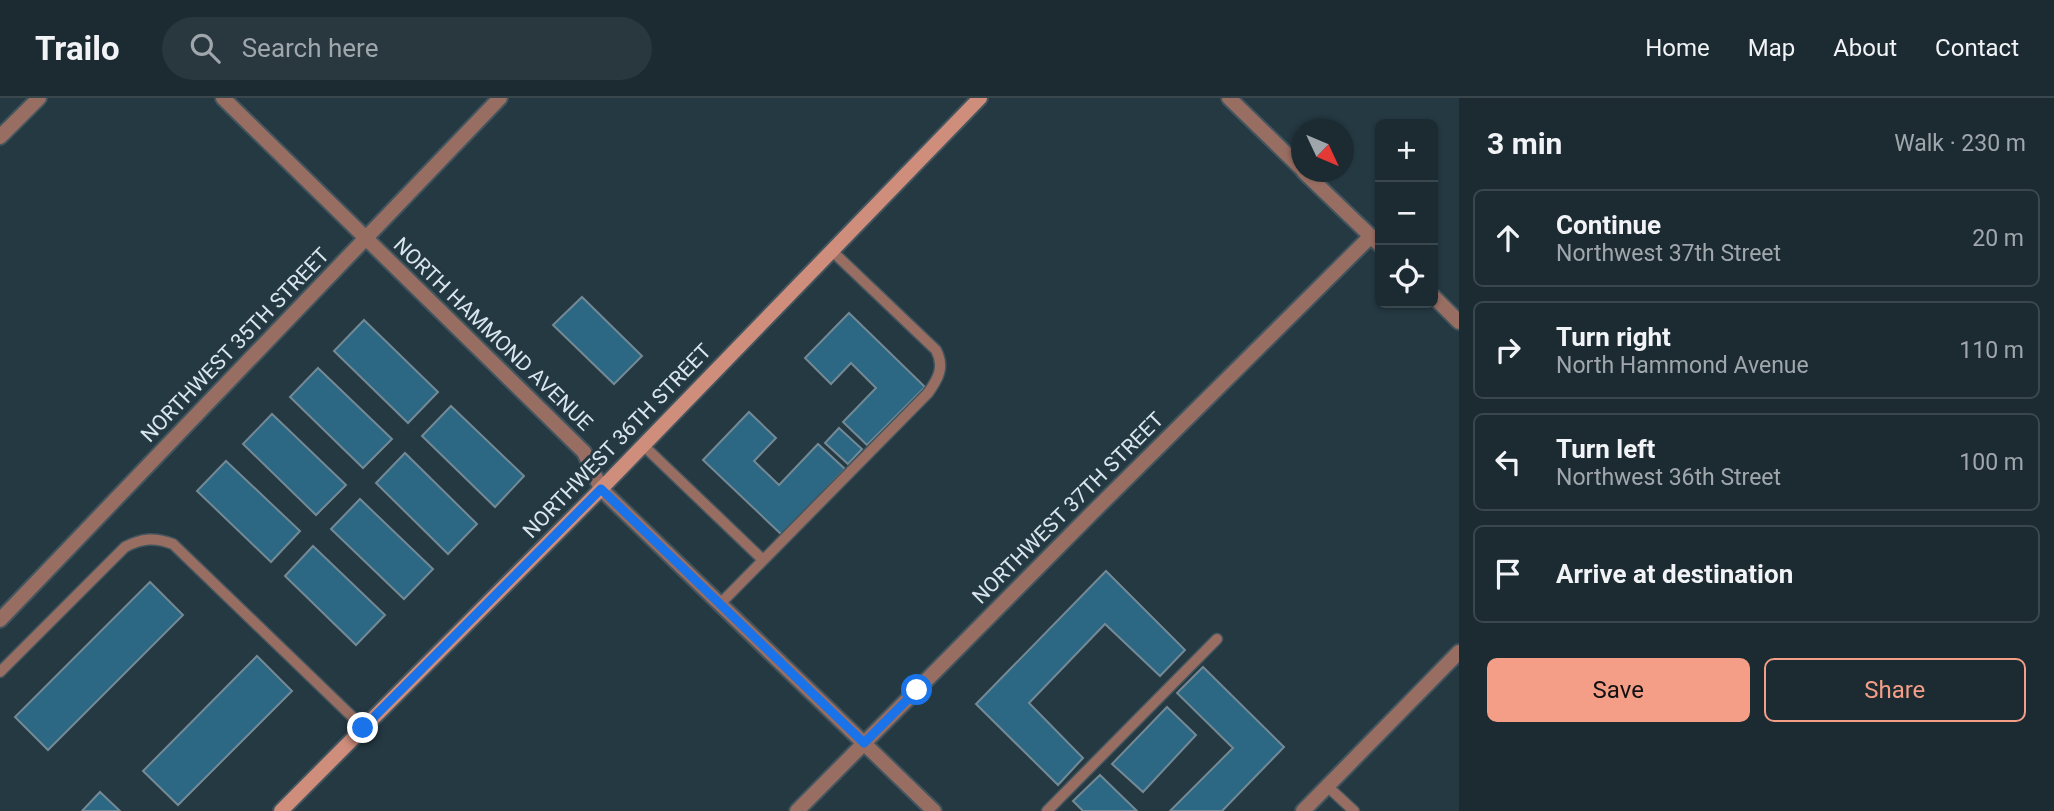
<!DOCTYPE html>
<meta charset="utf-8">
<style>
body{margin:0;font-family:Roboto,sans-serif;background:#29373e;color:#f1f3f6}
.controls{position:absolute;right:21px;top:21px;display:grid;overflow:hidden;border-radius:10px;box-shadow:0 2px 5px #0004}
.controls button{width:63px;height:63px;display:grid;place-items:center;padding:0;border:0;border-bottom:2px solid #3a474d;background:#1c2b32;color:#f1f3f6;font:35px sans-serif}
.compass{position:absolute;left:1291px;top:21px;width:63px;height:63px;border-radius:50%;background:#1c2b32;box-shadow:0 2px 5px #0004;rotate:134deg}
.stop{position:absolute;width:21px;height:21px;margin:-16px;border:5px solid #1a73e8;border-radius:50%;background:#fff}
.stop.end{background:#1a73e8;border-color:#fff;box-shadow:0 2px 7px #0008}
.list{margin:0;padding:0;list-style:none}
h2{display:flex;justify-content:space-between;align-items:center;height:91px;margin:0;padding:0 28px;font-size:30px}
h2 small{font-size:23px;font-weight:400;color:#a0a7ac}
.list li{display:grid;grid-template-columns:46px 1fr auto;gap:21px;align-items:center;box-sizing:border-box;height:98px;margin:0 14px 14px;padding:0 14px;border:2px solid #3a474d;border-radius:10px}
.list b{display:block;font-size:26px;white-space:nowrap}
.list p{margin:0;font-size:23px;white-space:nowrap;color:#a0a7ac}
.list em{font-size:23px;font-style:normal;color:#a0a7ac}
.actions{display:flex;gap:14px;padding:21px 28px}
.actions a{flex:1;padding:16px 0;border:2px solid #f49e87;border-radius:10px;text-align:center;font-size:24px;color:#f49e87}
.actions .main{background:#f49e87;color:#111}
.icon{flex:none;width:38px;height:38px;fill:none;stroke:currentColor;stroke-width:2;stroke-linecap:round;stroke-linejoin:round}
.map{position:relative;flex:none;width:1459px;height:713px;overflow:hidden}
header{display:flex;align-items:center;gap:42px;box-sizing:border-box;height:98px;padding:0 35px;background:#1c2b32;border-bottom:2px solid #3a474d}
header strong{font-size:33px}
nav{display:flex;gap:38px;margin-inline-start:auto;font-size:24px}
.search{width:490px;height:63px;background:#29373e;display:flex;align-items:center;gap:18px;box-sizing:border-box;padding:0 24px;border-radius:38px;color:#a0a7ac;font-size:26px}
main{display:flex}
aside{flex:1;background:#1c2b32}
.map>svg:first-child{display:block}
.building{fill:#2c6783;stroke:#738a96;stroke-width:2}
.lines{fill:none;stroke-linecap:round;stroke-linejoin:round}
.lane-casing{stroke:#42555e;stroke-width:13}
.street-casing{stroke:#42555e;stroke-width:18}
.secondary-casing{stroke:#42555e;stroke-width:18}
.lane{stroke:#986e63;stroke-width:10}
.street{stroke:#986e63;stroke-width:14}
.secondary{stroke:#cf8d7b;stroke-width:14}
.route{stroke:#1a73e8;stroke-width:9}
.labels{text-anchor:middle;stroke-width:6;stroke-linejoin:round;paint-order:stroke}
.street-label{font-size:21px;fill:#dae6ed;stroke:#253943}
</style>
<header>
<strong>Trailo</strong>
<div class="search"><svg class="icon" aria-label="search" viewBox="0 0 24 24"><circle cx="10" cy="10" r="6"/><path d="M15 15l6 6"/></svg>Search here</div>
<nav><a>Home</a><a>Map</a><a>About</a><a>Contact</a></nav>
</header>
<main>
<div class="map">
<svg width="1459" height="713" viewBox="0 0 1459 713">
<rect width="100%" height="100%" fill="#253943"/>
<path class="building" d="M582,199l60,59 -28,28 -61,-59z
M849,215l76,74 -58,58 -24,-23 33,-34 -25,-25 -20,21 -26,-26z
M364,222l74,72 -30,31 -74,-72z
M318,270l74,71 -29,29 -73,-71z
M451,308l73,70 -29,31 -73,-71z
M749,314l27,26 -22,23 25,24 39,-41 27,25 -63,66 -79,-75z
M272,316l74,71 -30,30 -73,-71z
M839,330l23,21 -14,15 -23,-21z
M405,355l72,71 -29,30 -72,-71z
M226,363l74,70 -29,31 -74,-71z
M360,401l73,70 -29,30 -73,-70z
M313,448l72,69 -29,30 -71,-69z
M1106,473l79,79 -25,26 -55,-52 -76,79 54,55 -25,27 -82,-81z
M150,484l33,33 -135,135 -33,-33z
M257,558l35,35 -114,114 -35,-34z
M1203,569l81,80 -62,64h-52l63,-63 -56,-55z
M1167,609l29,28 -53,57 -31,-28z
M1100,677l37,36h-54l-10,-10z
M100,694l20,19h-38z"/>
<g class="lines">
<defs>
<path id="lane" d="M644,348l119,114
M720,506l208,-211c10,-14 17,-26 8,-43l-104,-99
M0,574l125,-125c17,-9 30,-10 48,-3l191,184
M1327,688l27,25
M1047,713l170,-172"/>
<path id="street" d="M223,0l361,354 17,37 333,322
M1229,0l73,71
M0,39l39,-39
M1304,74l76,73
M1433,198l26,26
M0,522l500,-522
M797,713l294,-297 280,-278
M1303,713l156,-159"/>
<path id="secondary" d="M281,713l320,-322 379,-391"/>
</defs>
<use href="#lane" class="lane-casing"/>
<use href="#street" class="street-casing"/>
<use href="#secondary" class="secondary-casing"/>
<use href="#lane" class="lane"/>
<use href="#street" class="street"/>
<use href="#secondary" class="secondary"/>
</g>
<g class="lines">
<path class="route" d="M363,630l238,-239 263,254 53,-53"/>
</g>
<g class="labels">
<g class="street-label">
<text transform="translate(493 236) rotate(44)" y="7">NORTH HAMMOND AVENUE</text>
<text transform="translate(235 247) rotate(-46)" y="7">NORTHWEST 35TH STREET</text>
<text transform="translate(617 343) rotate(-46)" y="7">NORTHWEST 36TH STREET</text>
<text transform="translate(1068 410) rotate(-45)" y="7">NORTHWEST 37TH STREET</text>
</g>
</g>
</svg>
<div class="controls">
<button>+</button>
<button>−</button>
<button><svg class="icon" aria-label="locate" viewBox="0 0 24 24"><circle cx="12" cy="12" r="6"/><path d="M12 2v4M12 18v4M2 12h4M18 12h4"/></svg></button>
</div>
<svg class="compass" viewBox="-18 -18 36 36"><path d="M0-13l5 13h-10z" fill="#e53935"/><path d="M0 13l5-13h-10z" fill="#a0a7ac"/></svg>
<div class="stop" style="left:917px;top:592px"></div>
<div class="stop end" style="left:363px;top:630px"></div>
</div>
<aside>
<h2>3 min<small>Walk · 230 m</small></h2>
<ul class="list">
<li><svg class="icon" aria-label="ahead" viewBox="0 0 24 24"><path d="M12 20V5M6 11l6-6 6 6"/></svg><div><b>Continue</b><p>Northwest 37th Street</p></div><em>20 m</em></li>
<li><svg class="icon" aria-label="right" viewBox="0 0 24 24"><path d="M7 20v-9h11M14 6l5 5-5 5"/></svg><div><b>Turn right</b><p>North Hammond Avenue</p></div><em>110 m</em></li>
<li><svg class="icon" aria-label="left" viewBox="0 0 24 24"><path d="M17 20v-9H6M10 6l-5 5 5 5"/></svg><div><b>Turn left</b><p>Northwest 36th Street</p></div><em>100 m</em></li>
<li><svg class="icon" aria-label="arrive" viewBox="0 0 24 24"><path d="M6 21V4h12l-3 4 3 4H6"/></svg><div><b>Arrive at destination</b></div></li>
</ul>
<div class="actions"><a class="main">Save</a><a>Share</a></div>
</aside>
</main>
